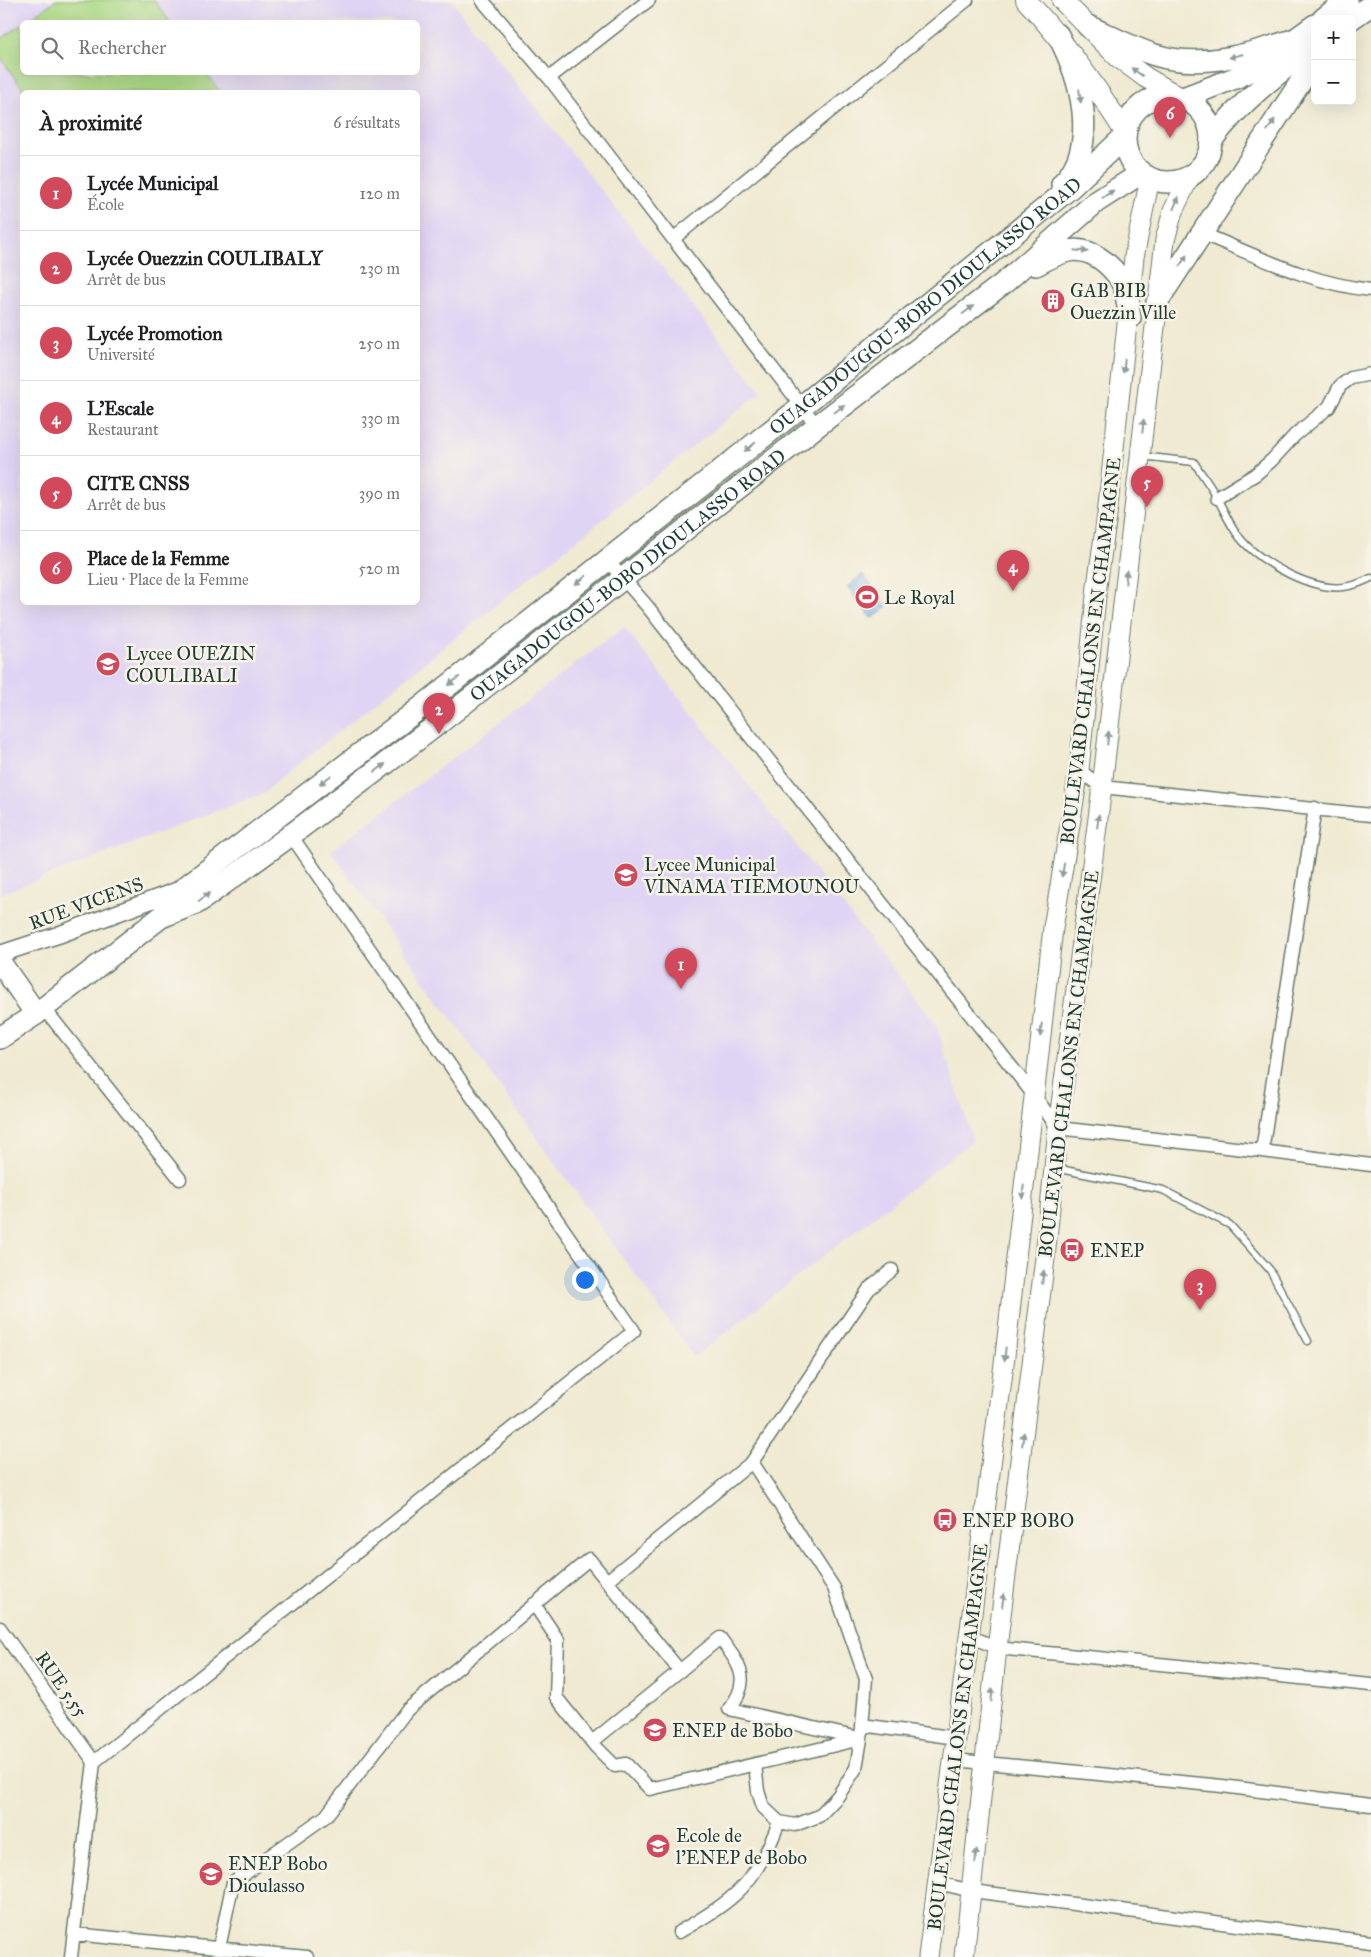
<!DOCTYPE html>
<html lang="fr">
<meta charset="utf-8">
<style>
body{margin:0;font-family:"IM FELL Great Primer",serif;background:#f6f6f6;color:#202124}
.controls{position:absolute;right:15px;top:15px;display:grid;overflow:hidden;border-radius:8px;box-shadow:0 5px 20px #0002}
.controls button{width:45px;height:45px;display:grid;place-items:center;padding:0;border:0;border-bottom:1px solid #e0e0e0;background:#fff;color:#202124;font:25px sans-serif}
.you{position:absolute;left:584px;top:1279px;width:18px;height:18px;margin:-12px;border:4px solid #fff;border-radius:50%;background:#1a73e8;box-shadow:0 0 0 8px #1a73e833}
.badge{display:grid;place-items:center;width:32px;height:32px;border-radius:50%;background:#d1495b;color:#fff;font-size:16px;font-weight:700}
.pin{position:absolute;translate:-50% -41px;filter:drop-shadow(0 1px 2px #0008)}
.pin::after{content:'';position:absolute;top:26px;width:18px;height:15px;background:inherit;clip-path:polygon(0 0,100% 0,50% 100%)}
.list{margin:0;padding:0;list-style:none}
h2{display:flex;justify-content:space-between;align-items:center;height:65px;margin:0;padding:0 20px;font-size:21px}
h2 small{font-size:16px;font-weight:400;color:#757577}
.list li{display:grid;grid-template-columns:32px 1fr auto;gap:15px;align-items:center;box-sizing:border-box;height:75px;padding:0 20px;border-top:1px solid #e0e0e0}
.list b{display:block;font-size:19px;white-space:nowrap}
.list p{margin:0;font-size:16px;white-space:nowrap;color:#757577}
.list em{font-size:16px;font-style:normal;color:#757577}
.icon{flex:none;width:28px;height:28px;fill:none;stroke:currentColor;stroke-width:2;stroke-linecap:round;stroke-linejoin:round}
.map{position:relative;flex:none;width:1371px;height:1957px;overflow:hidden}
.search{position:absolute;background:#fff;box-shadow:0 5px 20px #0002;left:20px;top:20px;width:400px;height:55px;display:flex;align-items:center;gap:12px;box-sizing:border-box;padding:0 18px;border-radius:8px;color:#757577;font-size:19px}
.panel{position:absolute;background:#fff;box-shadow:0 5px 20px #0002;left:20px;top:90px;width:400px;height:515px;border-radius:8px}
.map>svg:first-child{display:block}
.built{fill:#e0d4f4;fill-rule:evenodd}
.green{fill:#acd986;stroke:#668b5d}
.water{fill:#79abe5;stroke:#4c748c}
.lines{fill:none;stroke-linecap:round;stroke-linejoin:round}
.service-casing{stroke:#687a6b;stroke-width:9}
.minor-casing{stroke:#687a6b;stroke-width:15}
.tertiary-casing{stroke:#687a6b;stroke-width:19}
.secondary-casing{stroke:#687a6b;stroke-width:21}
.primary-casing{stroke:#687a6b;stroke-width:22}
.trunk-casing{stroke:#687a6b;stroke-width:24}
.service{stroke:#fff;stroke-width:6}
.minor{stroke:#fff;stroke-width:12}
.tertiary{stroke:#fff;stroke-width:16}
.secondary{stroke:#fff;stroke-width:19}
.primary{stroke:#fff;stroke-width:20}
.trunk{stroke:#fff;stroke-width:21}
.oneway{fill:#8f9e9a}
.labels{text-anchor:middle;stroke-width:5;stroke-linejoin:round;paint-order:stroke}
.poi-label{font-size:19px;fill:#1f3d34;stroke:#f7f3e8;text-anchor:start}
.street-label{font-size:19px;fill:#1f3d34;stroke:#f7f3e8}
</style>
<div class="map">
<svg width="1371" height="1957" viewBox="0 0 1371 1957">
<rect width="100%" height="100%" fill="#f7f3e8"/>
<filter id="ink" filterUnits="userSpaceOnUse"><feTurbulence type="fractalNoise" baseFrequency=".02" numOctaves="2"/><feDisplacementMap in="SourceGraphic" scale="10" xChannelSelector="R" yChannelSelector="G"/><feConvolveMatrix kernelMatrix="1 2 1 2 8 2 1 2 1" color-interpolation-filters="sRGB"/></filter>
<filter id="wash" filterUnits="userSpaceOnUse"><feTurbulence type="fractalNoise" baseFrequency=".0096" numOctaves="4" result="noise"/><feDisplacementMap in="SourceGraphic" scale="20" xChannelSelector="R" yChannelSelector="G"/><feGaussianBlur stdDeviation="1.12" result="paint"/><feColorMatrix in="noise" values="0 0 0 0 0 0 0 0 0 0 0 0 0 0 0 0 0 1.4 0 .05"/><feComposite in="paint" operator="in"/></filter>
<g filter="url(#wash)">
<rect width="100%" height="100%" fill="#f0ead2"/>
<path class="built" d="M0,0h451l310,392 -491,395 -3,5 -267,102zM22,22h396v50h-396zM22,92h396v510h-396z
M624,627l311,395 38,118 -279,217 -363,-506z"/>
<path class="green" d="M56,0h98l16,22h-145z
M22,24v48l184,1 14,19h-195l-25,-35v-17z"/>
<path class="water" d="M863,574l24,33 -15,12 -25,-32z"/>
</g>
<g filter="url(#ink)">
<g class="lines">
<defs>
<path id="service" d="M1141,456l53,6c6,10 13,19 19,29 10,16 15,32 27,47 20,25 76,56 109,48 8,-1 15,-5 22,-8
M1055,1168l108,22 67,35 40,45 38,71"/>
<path id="minor" d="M482,0l67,78 268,348
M549,78l100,-78
M1201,233c56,23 110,51 170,57
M673,239l294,-239
M1217,498l39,-24 16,-14 23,-25 34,-28 11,-21 11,-8 20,-4
M607,560l40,46 386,488 25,34 204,23 109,14
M1079,770l23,17 269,28
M44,1008l136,171
M1262,1151l53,-343
M752,1462l82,126 32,91 -5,60 -5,29 -18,28 -19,20 -24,9 -16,-3 -16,-15 -5,-16 -3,-27
M607,1581l145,-119 117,-173 23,-19
M534,1604l24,36 -2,57 40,50 19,19 11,-2 24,25 211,-50
M0,1628l94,134
M970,1636l27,12 374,37
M862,1725l95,13
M592,1742l128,-104c19,26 33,42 9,71l130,29
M955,1760l267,26 149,19
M938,1883l34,8 399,51
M679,1932c56,-32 77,-48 100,-110
M74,1934l233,23
M219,1948l14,-66 93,-66 81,-106 182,-151 91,112
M71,1957l23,-195 540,-431 -346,-500"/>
<path id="tertiary" d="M0,954l58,-19 126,-47"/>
<path id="secondary" d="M928,1957l77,-601 48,-428 26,-158 18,-184 10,-71 27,-258 16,-79
M964,1957l33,-309 48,-390 13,-130 44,-341 63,-547 8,-29 17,-35"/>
<path id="primary" d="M1026,0c38,41 69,85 99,132
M1062,0l56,57 27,20 34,20"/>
<g id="trunk">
<path d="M1323,19l24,-19"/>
<path d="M1351,19l20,-14"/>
<path d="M1088,26c22,10 44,22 67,29 48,15 99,-2 144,-17"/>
<path d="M1058,35c22,42 43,110 4,149"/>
<circle cx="1168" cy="139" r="43"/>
<path d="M1183,98l52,-20 22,-11 58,-42"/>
<path d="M1211,141c29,-39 65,-67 104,-95"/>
<path d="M1036,265c26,-14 44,-24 70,-2 8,7 14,14 18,24 3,9 4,21 6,31"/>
<path d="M1157,302l158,-242"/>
<path id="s1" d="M161,917l36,-14 94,-68 143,-108 383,-301 188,-144 91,-80 44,-28"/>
<path d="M0,962l36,52"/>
<path id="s2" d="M0,1038l36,-24 125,-97 23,-29 231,-176 386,-305 269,-219 54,-51"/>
</g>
</defs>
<use href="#service" class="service-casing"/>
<use href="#minor" class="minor-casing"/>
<use href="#tertiary" class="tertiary-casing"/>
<use href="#secondary" class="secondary-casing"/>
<use href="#primary" class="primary-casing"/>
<use href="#trunk" class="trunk-casing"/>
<use href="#service" class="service"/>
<use href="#minor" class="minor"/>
<use href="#tertiary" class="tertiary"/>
<use href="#secondary" class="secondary"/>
<use href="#primary" class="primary"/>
<use href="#trunk" class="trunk"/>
</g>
<defs><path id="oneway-solid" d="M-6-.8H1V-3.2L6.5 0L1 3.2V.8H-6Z" transform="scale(1.25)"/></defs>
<g class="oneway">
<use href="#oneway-solid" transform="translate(1236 56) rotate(165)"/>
<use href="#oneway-solid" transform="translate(1137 72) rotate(-144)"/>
<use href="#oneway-solid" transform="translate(1080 96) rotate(83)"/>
<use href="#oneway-solid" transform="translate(1271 125) rotate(-57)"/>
<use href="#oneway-solid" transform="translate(1108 194) rotate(-34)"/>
<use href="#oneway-solid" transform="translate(1176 203) rotate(-67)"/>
<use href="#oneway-solid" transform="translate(1081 251) rotate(6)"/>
<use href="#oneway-solid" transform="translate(1183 261) rotate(-57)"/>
<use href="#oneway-solid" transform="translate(968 310) rotate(-37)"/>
<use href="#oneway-solid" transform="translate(1124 366) rotate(96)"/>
<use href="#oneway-solid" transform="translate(839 409) rotate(-37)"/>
<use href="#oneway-solid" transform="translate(1143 426) rotate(-84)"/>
<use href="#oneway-solid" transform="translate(750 447) rotate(142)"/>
<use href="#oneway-solid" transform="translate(1126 577) rotate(-84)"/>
<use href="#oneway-solid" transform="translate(581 580) rotate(142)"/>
<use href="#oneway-solid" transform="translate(454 681) rotate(142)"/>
<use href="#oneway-solid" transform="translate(1108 738) rotate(-84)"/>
<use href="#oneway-solid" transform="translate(380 768) rotate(-37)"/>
<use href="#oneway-solid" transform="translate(325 780) rotate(143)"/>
<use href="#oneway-solid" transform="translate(1098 821) rotate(-83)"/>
<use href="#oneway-solid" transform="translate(1063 870) rotate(100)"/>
<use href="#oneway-solid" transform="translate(204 897) rotate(-37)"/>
<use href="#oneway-solid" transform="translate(1041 1030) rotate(97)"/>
<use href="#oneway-solid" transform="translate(1023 1192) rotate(96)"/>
<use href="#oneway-solid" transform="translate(1043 1277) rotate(-83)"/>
<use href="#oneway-solid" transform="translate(1005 1354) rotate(96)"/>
<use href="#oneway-solid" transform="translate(1023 1439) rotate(-83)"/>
<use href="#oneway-solid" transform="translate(1003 1600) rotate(-83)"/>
<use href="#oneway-solid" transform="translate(992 1695) rotate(-84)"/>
<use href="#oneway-solid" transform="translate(976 1856) rotate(-84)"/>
</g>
</g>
<defs>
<symbol id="building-disc" viewBox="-11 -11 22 22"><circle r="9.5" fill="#d1495b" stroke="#f7f3e8"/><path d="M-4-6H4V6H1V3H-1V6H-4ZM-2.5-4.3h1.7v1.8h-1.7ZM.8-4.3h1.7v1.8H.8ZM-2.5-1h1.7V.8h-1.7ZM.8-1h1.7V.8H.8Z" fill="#fff"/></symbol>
<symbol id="stadium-disc" viewBox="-11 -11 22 22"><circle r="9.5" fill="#d1495b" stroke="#f7f3e8"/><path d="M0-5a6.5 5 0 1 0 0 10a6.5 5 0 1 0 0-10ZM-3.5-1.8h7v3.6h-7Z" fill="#fff"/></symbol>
<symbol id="school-disc" viewBox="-11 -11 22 22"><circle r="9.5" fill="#d1495b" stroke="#f7f3e8"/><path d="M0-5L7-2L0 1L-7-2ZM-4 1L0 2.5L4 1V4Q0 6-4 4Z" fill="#fff"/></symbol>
<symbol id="bus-disc" viewBox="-11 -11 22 22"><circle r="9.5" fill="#d1495b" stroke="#f7f3e8"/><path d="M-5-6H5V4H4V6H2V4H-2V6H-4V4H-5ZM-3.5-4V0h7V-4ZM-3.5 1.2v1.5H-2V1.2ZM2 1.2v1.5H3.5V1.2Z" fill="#fff"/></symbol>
<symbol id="university-disc" viewBox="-11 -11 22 22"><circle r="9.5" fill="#d1495b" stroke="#f7f3e8"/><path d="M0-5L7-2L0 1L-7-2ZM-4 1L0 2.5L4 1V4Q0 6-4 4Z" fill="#fff"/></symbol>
</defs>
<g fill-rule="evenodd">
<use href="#building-disc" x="1039" y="287" width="28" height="28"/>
<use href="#stadium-disc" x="853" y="583" width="28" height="28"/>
<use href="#school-disc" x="94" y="650" width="28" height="28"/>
<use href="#school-disc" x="612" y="861" width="28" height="28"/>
<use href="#bus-disc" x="1058" y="1236" width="28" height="28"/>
<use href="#bus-disc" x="931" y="1506" width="28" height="28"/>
<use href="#university-disc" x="641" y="1716" width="28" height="28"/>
<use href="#school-disc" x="644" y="1832" width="28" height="28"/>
<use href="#school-disc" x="197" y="1860" width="28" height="28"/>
</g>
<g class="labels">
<g class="poi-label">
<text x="1070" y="297">GAB BIB<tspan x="1070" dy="22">Ouezzin Ville</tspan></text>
<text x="884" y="604">Le Royal</text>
<text x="126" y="660">Lycee OUEZIN<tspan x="126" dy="22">COULIBALI</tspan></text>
<text x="644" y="871">Lycee Municipal<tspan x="644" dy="22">VINAMA TIEMOUNOU</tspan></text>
<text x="1090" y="1257">ENEP</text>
<text x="962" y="1527">ENEP BOBO</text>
<text x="672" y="1737">ENEP de Bobo</text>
<text x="676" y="1842">Ecole de<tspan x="676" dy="22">l'ENEP de Bobo</tspan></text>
<text x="228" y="1870">ENEP Bobo<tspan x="228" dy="22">Dioulasso</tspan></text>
</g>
<g class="street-label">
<text dy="7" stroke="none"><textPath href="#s2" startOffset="1181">OUAGADOUGOU-BOBO DIOULASSO ROAD</textPath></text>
<text dy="7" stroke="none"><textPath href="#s1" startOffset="580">OUAGADOUGOU-BOBO DIOULASSO ROAD</textPath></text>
<text transform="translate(1090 651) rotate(-83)" y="7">BOULEVARD CHALONS EN CHAMPAGNE</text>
<text transform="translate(86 903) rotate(-20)" y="7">RUE VICENS</text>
<text transform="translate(1068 1064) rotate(-83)" y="7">BOULEVARD CHALONS EN CHAMPAGNE</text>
<text transform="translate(62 1684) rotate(55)" y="7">RUE 5.55</text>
<text transform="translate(957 1737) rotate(-83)" y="7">BOULEVARD CHALONS EN CHAMPAGNE</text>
</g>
</g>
</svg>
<div class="controls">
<button>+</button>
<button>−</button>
</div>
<div class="you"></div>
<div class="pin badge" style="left:681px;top:989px">1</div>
<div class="pin badge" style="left:439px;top:734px">2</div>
<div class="pin badge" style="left:1200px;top:1310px">3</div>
<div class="pin badge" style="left:1013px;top:591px">4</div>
<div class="pin badge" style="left:1147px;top:507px">5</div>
<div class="pin badge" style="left:1170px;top:138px">6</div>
<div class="search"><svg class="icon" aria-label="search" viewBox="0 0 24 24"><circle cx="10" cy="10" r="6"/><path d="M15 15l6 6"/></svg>Rechercher</div>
<section class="panel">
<h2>À proximité<small>6 résultats</small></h2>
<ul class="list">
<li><span class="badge">1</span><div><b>Lycée Municipal</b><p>École</p></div><em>120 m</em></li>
<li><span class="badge">2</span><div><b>Lycée Ouezzin COULIBALY</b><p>Arrêt de bus</p></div><em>230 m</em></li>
<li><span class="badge">3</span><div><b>Lycée Promotion</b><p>Université</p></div><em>250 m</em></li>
<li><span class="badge">4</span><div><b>L'Escale</b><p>Restaurant</p></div><em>330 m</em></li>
<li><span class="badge">5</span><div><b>CITE CNSS</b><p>Arrêt de bus</p></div><em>390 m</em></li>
<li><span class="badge">6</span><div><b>Place de la Femme</b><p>Lieu · Place de la Femme</p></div><em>520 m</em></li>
</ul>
</section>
</div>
